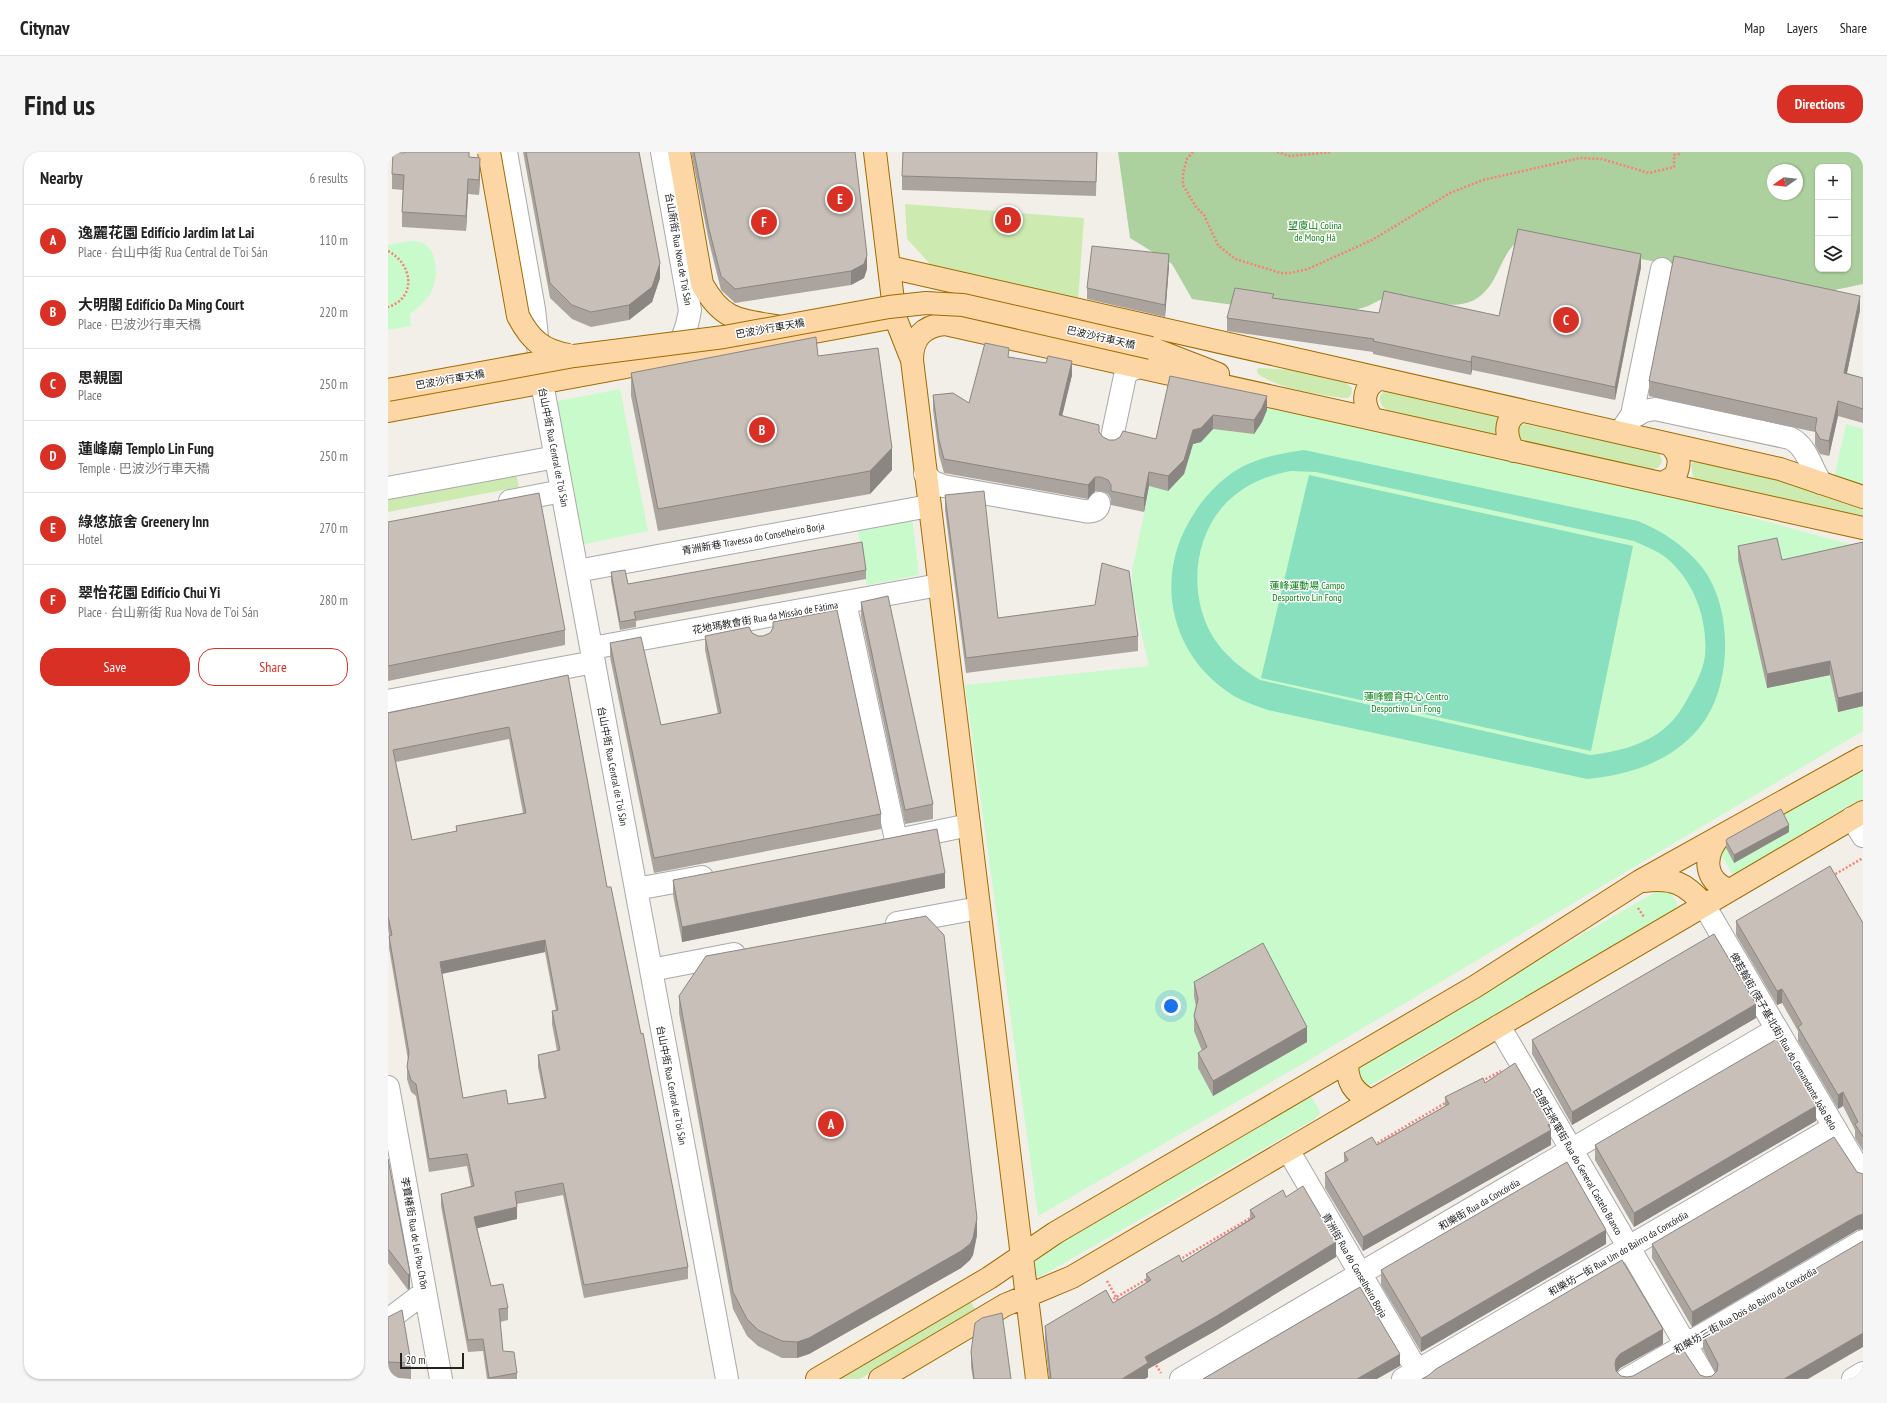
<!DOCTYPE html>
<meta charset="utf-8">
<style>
body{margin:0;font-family:"PT Sans Narrow","Noto Sans SC",sans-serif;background:#f6f6f6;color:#222}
.controls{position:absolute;right:12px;top:12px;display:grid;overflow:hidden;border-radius:8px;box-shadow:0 1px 3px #0004}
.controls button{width:36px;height:36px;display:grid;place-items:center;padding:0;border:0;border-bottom:1px solid #e0e0e0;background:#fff;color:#222;font:20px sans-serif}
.compass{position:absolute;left:1379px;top:12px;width:36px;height:36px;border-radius:50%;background:#fff;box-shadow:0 1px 3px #0004;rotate:256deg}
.scale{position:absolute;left:12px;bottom:10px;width:64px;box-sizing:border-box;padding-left:4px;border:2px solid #222;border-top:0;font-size:11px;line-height:14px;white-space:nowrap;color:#222;-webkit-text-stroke:3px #fff;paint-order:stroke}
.you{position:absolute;left:783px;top:854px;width:14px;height:14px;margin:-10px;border:3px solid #fff;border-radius:50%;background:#1a73e8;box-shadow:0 0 0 6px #1a73e833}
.badge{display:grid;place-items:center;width:26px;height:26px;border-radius:50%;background:#d93025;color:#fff;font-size:13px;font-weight:700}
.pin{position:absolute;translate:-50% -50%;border:2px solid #fff;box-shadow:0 1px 4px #0006}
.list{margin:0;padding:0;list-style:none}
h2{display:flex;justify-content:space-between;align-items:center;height:52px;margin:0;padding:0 16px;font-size:17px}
h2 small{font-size:13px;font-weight:400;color:#767676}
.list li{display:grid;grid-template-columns:26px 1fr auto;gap:12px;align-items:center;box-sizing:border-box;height:72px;padding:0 16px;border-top:1px solid #e0e0e0}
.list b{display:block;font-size:15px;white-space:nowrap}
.list p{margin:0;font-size:13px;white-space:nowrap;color:#767676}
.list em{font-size:13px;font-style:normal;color:#767676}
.actions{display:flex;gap:8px;padding:12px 16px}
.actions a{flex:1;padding:9px 0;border:1px solid #d93025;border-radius:16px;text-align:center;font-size:14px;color:#d93025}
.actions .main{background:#d93025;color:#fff}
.icon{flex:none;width:22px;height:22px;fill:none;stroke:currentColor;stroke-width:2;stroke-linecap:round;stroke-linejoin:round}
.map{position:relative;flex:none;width:1475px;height:1227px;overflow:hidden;border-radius:16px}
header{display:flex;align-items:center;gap:24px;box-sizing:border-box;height:56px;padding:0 20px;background:#fff;border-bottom:1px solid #e0e0e0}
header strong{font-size:19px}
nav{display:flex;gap:22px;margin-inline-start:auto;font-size:14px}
.intro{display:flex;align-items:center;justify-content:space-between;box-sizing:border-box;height:96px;padding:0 24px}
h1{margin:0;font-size:28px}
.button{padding:10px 18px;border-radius:16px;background:#d93025;color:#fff;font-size:14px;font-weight:700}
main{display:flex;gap:24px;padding:0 24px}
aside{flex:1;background:#fff;border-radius:16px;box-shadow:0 1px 3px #0004}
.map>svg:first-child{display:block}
.grass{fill:#cdebb0}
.forest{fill:#add19e;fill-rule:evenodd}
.park{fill:#c8facc}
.pitch{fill:#88e0be;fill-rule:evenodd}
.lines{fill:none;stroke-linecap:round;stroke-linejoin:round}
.minor-casing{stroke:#a9a9a9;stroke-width:24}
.major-casing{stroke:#a06b00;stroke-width:24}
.path{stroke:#fa8072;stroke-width:2.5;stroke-dasharray:2 2;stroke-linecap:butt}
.minor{stroke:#fff;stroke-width:22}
.major{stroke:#fcd6a4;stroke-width:22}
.major-bridge-casing{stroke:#a06b00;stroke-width:24;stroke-linecap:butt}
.major-bridge{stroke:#fcd6a4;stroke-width:22}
.wall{fill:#aba49e;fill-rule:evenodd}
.shaded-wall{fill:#8b8681}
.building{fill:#c7bfb8;stroke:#8b8681;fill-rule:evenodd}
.labels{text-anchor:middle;stroke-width:3;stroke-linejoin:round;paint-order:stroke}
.park-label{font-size:10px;fill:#0c8416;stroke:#fff}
.street-label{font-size:10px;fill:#222;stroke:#fff}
</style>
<header>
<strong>Citynav</strong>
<nav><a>Map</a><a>Layers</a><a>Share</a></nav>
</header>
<div class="intro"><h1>Find us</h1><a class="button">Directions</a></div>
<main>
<aside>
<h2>Nearby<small>6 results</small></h2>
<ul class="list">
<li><span class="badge">A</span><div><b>逸麗花園 Edifício Jardim Iat Lai</b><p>Place · 台山中街 Rua Central de T'oi Sán</p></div><em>110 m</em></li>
<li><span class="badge">B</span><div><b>大明閣 Edifício Da Ming Court</b><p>Place · 巴波沙行車天橋</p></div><em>220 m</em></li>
<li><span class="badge">C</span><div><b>思親園</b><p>Place</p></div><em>250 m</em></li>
<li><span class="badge">D</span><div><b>蓮峰廟 Templo Lin Fung</b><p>Temple · 巴波沙行車天橋</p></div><em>250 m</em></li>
<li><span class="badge">E</span><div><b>綠悠旅舍 Greenery Inn</b><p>Hotel</p></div><em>270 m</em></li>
<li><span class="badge">F</span><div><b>翠怡花園 Edifício Chui Yi</b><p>Place · 台山新街 Rua Nova de T'oi Sán</p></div><em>280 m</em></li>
</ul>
<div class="actions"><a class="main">Save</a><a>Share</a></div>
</aside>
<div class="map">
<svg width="1475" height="1227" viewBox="0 0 1475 1227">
<rect width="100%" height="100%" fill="#f2efe9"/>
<path class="grass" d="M517,52l179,14 -6,84 -147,-37 -24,-26z
M871,216l35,2 52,13 6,5 -1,7 -3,3h-6c-28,-5 -60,-8 -84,-24l-1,-4z
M997,238l111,25 3,4v13l-6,2 -103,-22c-7,-4 -11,-8 -10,-16z
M1137,272l131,28 4,2 2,8 -4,6 -6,1 -125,-25 -6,-4 -3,-10 3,-4z
M1309,308l70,14 96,30v19l-166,-44 -4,-2 -2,-13z
M128,322l3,13 -131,25v-14z
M582,1148l6,11 -116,68h-26z"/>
<path class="forest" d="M730,0h745v132l-42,9 -297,-56c-26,13 -23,51 -52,64 -24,11 -51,-6 -77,-5 -13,0 -24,11 -37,13 -56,7 -111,-2 -166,-10l-20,-35 -42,-26zM1430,15h30v102h-30zM1385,18h24v24h-24z"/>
<path class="park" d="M23,89c5,0 11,1 15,4 13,10 12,37 4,49 -5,8 -13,14 -20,20l1,12 -23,4v-85z
M784,230l495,112 196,54v183l-559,332 -266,153 -73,-531 184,-19 -17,-73v-23z
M232,237l28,142 -73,15 -27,-143z
M1458,272l17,5v55l-29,-6z
M524,365l7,58 -52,10 -10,-59z
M1475,613v39l-128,75 -17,-30z
M1274,736l8,3 7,12v9l-312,176 -11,-21z
M921,941l10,16 1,4 -5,6 -274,157 -7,2 -8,-15z"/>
<path class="pitch" d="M916,298l334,71c24,10 46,24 63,45 33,40 32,122 -2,162 -28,34 -70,47 -112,51l-319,-69c-12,-4 -23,-8 -34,-14 -65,-40 -82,-121 -39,-184 12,-19 32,-39 53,-48 17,-8 37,-11 56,-14zM903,319l25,1 318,69c13,6 27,11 37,21 25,24 37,60 34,94 -2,14 -9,28 -16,40 -6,11 -13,23 -23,31 -20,18 -50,25 -76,28l-330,-75c-18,-11 -36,-25 -47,-43 -27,-45 -19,-110 22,-142 17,-14 36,-20 56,-24z
M921,323l324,71 -42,205 -330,-73z"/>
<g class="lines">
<defs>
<path id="minor" d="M118,0l28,157 8,74 185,996
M274,0l28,158c-3,18 -7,32 -21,44
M1242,267l14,-8 11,-2 135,29c17,8 21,30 31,45
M1237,273l7,-10 30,-146
M723,290l14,-66 5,-6 9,-3
M537,322l8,8 10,4 141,25c7,1 14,1 15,-8
M0,336l168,-31
M122,349l52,-10
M189,419l352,-65
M457,450l51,238
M204,496l347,-63
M0,549l206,-39
M1464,666l11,18
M519,686l62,-13
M248,737l66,-12
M1316,753l159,271
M509,771l82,-15
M263,818l83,-16
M1111,874l207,353
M0,935l53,292
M900,998l134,229
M0,1168l37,-28
M793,1227l596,-350
M1015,1227l431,-252
M1239,1227l236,-138
M1465,1227l10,-6"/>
<path id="major" d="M291,0l23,132c20,36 36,36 74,42
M487,0l20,165 17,43
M501,115l891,202 83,28
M763,196l67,26
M0,259l507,-94
M984,266c-10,-14 -10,-31 7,-39
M1126,299c-9,-14 -11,-33 7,-40
M1275,331l12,-7c6,-13 5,-23 -6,-32
M1331,685c-16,19 -15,44 10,53
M1255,729c29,-4 43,2 61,24
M959,910c0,20 6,30 24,39
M429,1227l172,-101 66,-45 421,-247 164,-105 223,-124
M492,1227l125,-74 67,-28 791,-465
M649,1227l-125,-1019c0,-22 11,-34 33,-36l918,204"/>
</defs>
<use href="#minor" class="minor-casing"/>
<use href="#major" class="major-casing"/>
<path class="path" d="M805,0l-6,7 -4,14v12l13,22 8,8 14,30 17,14 46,14h9l18,-4 64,-29 78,-47 33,-13 97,-22 22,1 47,14 25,-6v-12l5,-1 1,-2
M889,0l13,4 42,-4
M0,99c25,13 29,47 0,56
M1444,724l31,-18
M1250,756l6,9
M1094,929l19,-10
M986,993l73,-43
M791,1108l73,-43
M719,1129l12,21
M722,1149l39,-23
M766,1210l7,11"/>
<use href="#minor" class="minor"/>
<use href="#major" class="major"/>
<defs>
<path id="major-bridge" d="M101,0l29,164c12,23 24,35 51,39
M0,238l186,-34 150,-19 165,-30 37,-4 37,2 188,43"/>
</defs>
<use href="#major-bridge" class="major-bridge-casing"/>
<use href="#major-bridge" class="major-bridge"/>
</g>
<path class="wall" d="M135,0h116l21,126 -8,24 -23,18 -38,7 -19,-8 -22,-21z
M303,0h164l12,117 -3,9 -13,7 -116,18 -14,-13 -12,-48z
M709,0l-1,44 -194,-6v-14z
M81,5l11,16 -1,22 -11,-1 -2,37 -64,-4v-15l1,-22 -11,-1v-15z
M781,114l-4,51 -78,-18v-11z
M1253,115l-26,133 -143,-30 -1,5 -98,-21v-2l-146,-21v-13l47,-20 105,15 120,3z
M1472,158l-13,63 16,5v45l-25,-7 -9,40 -9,-2 -5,-9v-13l-166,-36v-15z
M430,204l74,114 -22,24 -212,37 -27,-135v-23z
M621,205l63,18 -10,40 37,17 4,5 6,3 47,-1 14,-63 97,34 -5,12 -8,12 -41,-5 -12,13 -8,2 -9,30 -16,17 -19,-5 -5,26 -33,-7v-6l-3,-5 -7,-3h-6l-7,8 -144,-26 -5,-18 -6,-45v-15l36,8z
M557,343l53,123 140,18v15l-172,22 -21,-163z
M0,370l177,108v15l-177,36z
M1475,390v164l-25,6 -8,-37 -63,13 -29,-128v-14l44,14z
M478,418v9l-230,42v6l-16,3 -9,-49v-9l17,12z
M473,450l72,202v15l-28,5 -44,-207z
M364,481l129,181v15l-227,44 -44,-216v-14l51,82 57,-11 -13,-64v-14z
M180,523l39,212 34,147 47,233v12l-104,19 -21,-103 -46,9v15l-40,9 14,58 17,22v12l-8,2 3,29 14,22v6h-30l-4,-28 -15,1 -27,-146v-12l30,-8 -4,-20 -38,6 -13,-76 -5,-4 -4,-13v-12l1,-7 -19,-112v-13l-1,-7v-215zM121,587l14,74 -67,13v6l-44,8 -16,-78zM157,800l11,59h-4v13l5,27 -19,4v12l6,31 -36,6 -45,-6 -21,-124z
M1401,680l-55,31 -8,-15v-7z
M285,728l272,8 -263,54 -9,-47z
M1348,769l127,2v228l-8,-13v-8l-12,-24 -5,3 -40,-68v-10l-16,-28 -5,2 -41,-70z
M806,830l113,60 -94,54 -15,-28v-15l4,-2 -8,-20v-15l2,-10 -2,-9z
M291,844l298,239 -4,20 -3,5 -9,8 -152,86 -12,4h-15l-24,-12 -11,-10 -14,-27 -54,-296z
M1368,866l-184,107 -40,-71v-14z
M1097,931l65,46 1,16 -188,106 -38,-63v-15l19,-11v-9l33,-8 68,-39v-9z
M1428,969l-182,106 -39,-67v-15z
M0,1007l22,129 -2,2 -20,-27z
M1469,1020v58l-165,97 -40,-69v-14z
M898,1045l50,60 -121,74 -67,38v8l-3,2h-96l-4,-39v-14l68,-23 33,-20v-9l36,-12 68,-43v-9z
M1218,1092l-185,108 -40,-67v-15z
M0,1165l23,46v16l-23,-2z
M1315,1183l105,44h-386l241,-35 -43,24 -3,4 4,4 6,1 73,-2 6,2 6,-1 3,-3 -12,-24z
M583,1200l40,27h-38l-2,-12z"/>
<path class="shaded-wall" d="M92,6v15l-1,22v-15z
M80,27v15l-2,37v-15z
M781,102v12l-4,51v-12z
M1253,102v13l-26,133v-13z
M479,103v14l-3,9 -13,7v-14z
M272,111v15l-8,24 -23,18v-15z
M1472,144v14l-16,77v-14z
M1084,204v14l-1,5v-13z
M684,209v14l-13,54v-14z
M879,244v14l-5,12 -8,12v-14z
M1450,249v15l-9,40v-15z
M825,263v14l-12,13 -8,2 -9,30 -16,17v-15l25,-46z
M504,296v22l-22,24v-23z
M761,320v14l-5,26v-14z
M707,325v14l-7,8v-14z
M1442,509v14l-63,13v-14z
M1475,540v14l-25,6v-14z
M1401,673v7l-55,31v-8z
M557,721v15l-263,54v-15z
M157,788v12l-105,22v-12z
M1394,837v14l-5,2v-14z
M1368,852v14l-184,107v-13z
M919,875v15l-94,54v-15z
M1455,940v14l-5,3v-14z
M1428,954v15l-182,106v-14z
M1162,971v8l1,-1v15l-188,106v-14z
M129,1055v12l-43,10v-12z
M1475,1062v15l-6,1 -165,97v-15l165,-96z
M589,1066v17l-4,20 -3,5 -9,8 -152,86 -12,4v-16z
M1218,1078v14l-185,108v-14z
M948,1090v15l-121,74 -67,38v8l-3,2h-24l24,-22z
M22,1121v15l-2,2v-15z
M1275,1177v15l-43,24 -4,5 -1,-9 1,-5 4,-5z
M1475,1181v14l-55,32h-24z
M1012,1202v12l-23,13h-20z"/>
<path class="building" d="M5,0l11,1 1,-1h64v5l11,1 -1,22 -11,-1 -2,37 -64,-4 2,-37 -12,-1z
M138,0h113l21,111 -8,24 -23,18 -38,7 -19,-7 -22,-22z
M306,0h161l12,103 -3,9 -13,7 -116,18 -14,-13 -12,-47z
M515,0h194l-1,30 -194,-6z
M1130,77l123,25 -26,133 -143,-31 -1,6 -98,-21 1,-2 -147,-21 8,-30 39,6 -2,4 107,15 5,-22 115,25z
M704,94l77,8 -4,51 -78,-17z
M1286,104l186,40 -16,77 19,5v31l-25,-8 -9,40 -9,-2 -5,-9 2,-12 -168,-37z
M428,185l2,19 60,-8 14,100 -22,23 -212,38 -27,-136z
M597,191l24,5 -1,9 38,6 2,-7 24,5 -13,54 40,10v7l4,5 6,3h6l5,-3 3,-6 33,8 14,-63 97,20 -5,12 -8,12 -41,-5 -12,13 -8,2 -9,30 -16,16 -19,-4 -5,26 -33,-7v-6l-3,-5 -7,-3h-6l-7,8 -144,-26 -5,-19 -6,-45 20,-2 16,10z
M596,339l14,127 97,-13 7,-42 27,8 9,65 -172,22 -21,-163z
M151,341l26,137 -177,36v-144z
M1389,386l5,22 81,-18v150l-25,6 -8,-37 -63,13 -29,-128z
M474,390l4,28 -232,42 2,7 -16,3 -9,-50 14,-2 3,14z
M500,444l45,208 -28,6 -44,-208z
M449,458l44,204 -227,44 -44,-215 31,-6 20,88 60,-12 -16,-77 44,-9 3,6 6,3h5l7,-3 3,-5v-6z
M180,523l39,212h4l30,147 2,-1 45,234 -104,18 -21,-102 -48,9 2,15 -43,10 17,69 12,-2 5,24 -9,1 4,42 11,1 3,21 -28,5 -6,-39 -15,1 -27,-146 33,-8 -7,-32 -38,5 -13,-75 -5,-4 -4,-13 2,-14 -20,-117 3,-1 -4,-19v-203zM121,575l17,86 -70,13 1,5 -45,9 -19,-90zM157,788l13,70 -6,1 8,39 -22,5 8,43 -38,6 -2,-14 -43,8 -23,-136z
M1393,657l8,16 -55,30 -8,-14 1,-2z
M549,677l8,44 -263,54 -9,-47z
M1442,714l33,57v214l-8,-13 3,-2 -15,-30 -5,3 -40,-68 4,-3 -20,-35 -5,2 -41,-70z
M538,764l18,19 33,283 -4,20 -3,6 -9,7 -152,87 -12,4 -15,-1 -24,-11 -11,-11 -14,-27 -54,-296 27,-40z
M1326,782l42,70 -184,108 -40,-72z
M875,791l44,84 -94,54 -15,-28 9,-6 -13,-31 4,-17 -4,-17z
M1389,887l39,67 -182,107 -39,-68z
M1127,911l35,60 -2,2 3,5 -188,107 -38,-64 23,-13 -4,-7 28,-16 5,8 72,-41 -4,-7 38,-19 2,5z
M1446,985l23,35 6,2v40l-6,2 -165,96 -40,-68z
M0,1007l22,114 -2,2 -20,-26z
M1179,1010l39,68 -185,108 -40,-68z
M915,1034l33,56 -121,75 -70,40 3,6 -26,16h-71l-6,-53 61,-36 7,13 38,-23 -5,-6 33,-19 3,7 73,-45 -5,-7 33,-20 3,7z
M1475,1089v92l-79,46h-362l7,-4 7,-6 186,-109 41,69 -43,25 -4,5 -1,5 1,7 5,5 6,1 6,-1 49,-28 18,27 6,2 6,-1 5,-5 1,-7 -15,-29 1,-1z
M972,1135l40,67 -43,25h-154z
M14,1158l9,53 -23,-1v-45z
M614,1161l9,66h-37l-3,-27 4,-29 7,-5z"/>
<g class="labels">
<g class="park-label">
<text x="927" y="77">望廈山 Colina<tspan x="927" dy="12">de Mong Há</tspan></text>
<text x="919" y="437">蓮峰運動場 Campo<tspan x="919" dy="12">Desportivo Lin Fong</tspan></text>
<text x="1018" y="548">蓮峰體育中心 Centro<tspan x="1018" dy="12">Desportivo Lin Fong</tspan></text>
</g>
<g class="street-label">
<text transform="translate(291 97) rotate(80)" y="4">台山新街 Rua Nova de T'oi Sán</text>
<text transform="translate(382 176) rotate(-10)" y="4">巴波沙行車天橋</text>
<text transform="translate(713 185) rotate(13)" y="4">巴波沙行車天橋</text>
<text transform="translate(62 227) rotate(-10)" y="4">巴波沙行車天橋</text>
<text transform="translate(166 295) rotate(79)" y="4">台山中街 Rua Central de T'oi Sán</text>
<text transform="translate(365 386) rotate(-10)" y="4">青洲新巷 Travessa do Conselheiro Borja</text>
<text transform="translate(377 465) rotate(-10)" y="4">花地瑪教會街 Rua da Missão de Fátima</text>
<text transform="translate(225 614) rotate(79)" y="4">台山中街 Rua Central de T'oi Sán</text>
<text transform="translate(1396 889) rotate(60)" y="4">俾若翰街 (筷子基北街) Rua do Comandante João Belo</text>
<text transform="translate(284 933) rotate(79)" y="4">台山中街 Rua Central de T'oi Sán</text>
<text transform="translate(1190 1009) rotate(60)" y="4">白朗古將軍街 Rua do General Castelo Branco</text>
<text transform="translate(1091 1052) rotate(-30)" y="4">和樂街 Rua da Concórdia</text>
<text transform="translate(27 1081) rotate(80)" y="4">李寶椿街 Rua de Lei Pou Ch'ôn</text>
<text transform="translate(1230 1101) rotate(-30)" y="4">和樂坊一街 Rua Um do Bairro da Concórdia</text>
<text transform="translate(967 1113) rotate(60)" y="4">青洲街 Rua do Conselheiro Borja</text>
<text transform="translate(1357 1158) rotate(-30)" y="4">和樂坊二街 Rua Dois do Bairro da Concórdia</text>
</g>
</g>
</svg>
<div class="controls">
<button>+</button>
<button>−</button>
<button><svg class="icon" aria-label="layers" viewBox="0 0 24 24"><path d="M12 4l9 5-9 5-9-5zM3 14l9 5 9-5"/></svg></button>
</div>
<svg class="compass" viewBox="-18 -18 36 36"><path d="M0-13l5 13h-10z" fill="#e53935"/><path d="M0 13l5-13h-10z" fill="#767676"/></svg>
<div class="scale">20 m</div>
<div class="you"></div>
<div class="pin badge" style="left:443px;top:972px">A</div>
<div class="pin badge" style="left:374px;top:278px">B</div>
<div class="pin badge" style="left:1178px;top:168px">C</div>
<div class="pin badge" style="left:620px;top:68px">D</div>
<div class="pin badge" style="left:452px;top:47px">E</div>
<div class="pin badge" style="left:376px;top:70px">F</div>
</div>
</main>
